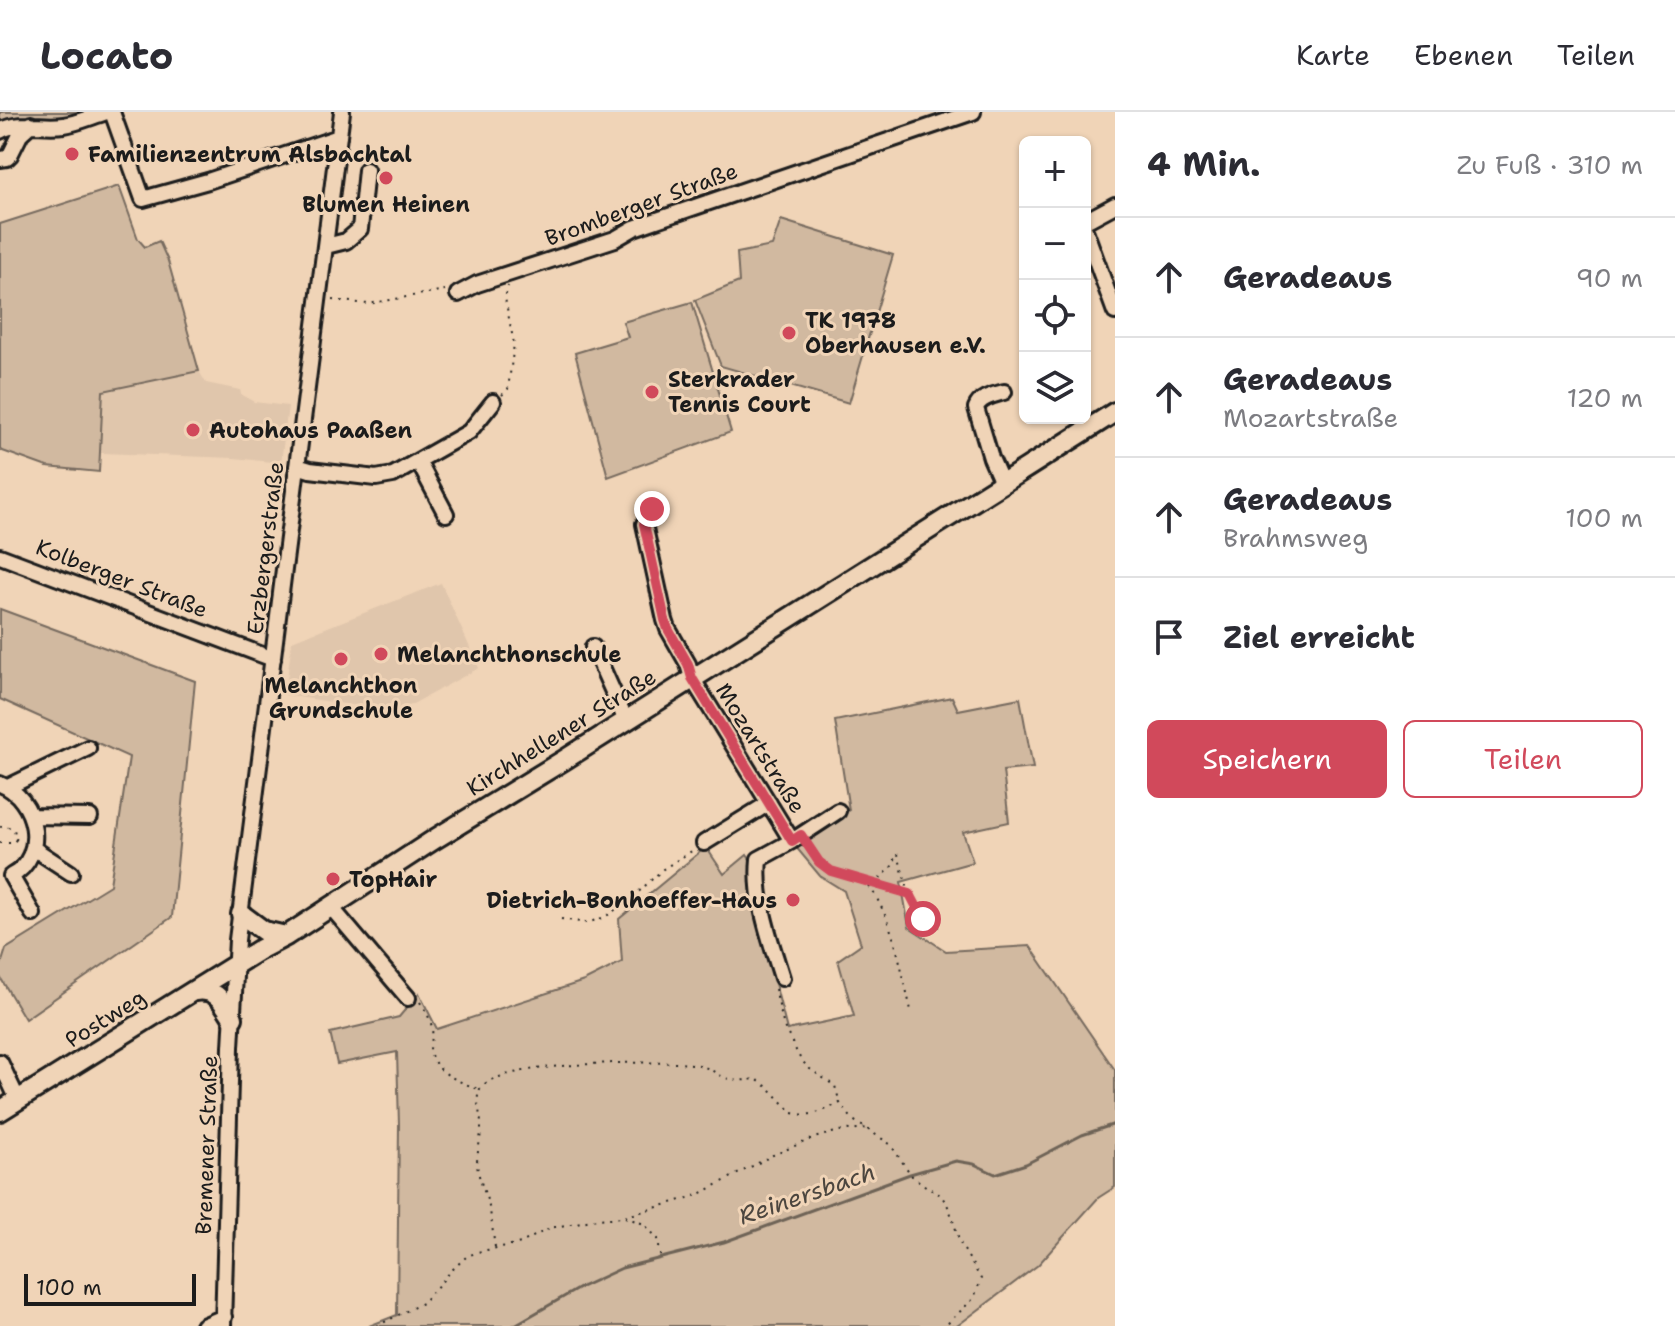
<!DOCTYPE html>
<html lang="de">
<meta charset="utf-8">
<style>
body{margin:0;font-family:"Shantell Sans",sans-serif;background:#f2f2f3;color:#2b2b33}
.controls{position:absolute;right:24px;top:24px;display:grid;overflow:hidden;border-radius:12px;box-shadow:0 2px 6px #0004}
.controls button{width:72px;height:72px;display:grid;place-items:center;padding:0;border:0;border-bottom:2px solid #e1e1e2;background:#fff;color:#2b2b33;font:40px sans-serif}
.scale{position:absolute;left:24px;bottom:20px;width:172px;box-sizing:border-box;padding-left:8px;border:4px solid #1c1c1c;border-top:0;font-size:22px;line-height:28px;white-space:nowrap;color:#1c1c1c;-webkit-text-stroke:6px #f0d4b7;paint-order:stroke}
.stop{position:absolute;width:24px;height:24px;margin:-18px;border:6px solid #d1495b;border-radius:50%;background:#fff}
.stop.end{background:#d1495b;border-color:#fff;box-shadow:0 2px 8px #0008}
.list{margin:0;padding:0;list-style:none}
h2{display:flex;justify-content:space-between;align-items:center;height:104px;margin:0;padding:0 32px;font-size:34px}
h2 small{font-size:26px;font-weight:400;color:#7c7c81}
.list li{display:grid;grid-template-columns:52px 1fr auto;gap:24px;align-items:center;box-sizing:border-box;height:120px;padding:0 32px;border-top:2px solid #e1e1e2}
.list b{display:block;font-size:30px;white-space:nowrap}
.list p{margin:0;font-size:26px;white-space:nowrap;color:#7c7c81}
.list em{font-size:26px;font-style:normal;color:#7c7c81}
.actions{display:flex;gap:16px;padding:24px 32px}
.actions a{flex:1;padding:18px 0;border:2px solid #d1495b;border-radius:12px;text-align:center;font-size:28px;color:#d1495b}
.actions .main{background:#d1495b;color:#fff}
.icon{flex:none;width:44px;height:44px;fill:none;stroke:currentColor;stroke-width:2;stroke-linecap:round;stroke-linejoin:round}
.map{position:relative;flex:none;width:1115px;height:1214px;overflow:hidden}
header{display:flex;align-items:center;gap:48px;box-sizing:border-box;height:112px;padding:0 40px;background:#fff;border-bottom:2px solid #e1e1e2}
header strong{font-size:38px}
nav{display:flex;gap:44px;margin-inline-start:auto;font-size:28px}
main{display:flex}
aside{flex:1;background:#fff}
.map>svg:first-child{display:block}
.built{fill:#e0c6ac}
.green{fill:#d1b9a0;stroke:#766a5e;stroke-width:2}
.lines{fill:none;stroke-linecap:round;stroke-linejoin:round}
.stream{stroke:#6e6357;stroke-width:3}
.minor-casing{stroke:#1c1c1c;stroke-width:20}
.major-casing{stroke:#1c1c1c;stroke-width:24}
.path{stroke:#1c1c1c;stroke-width:2;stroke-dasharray:2 6;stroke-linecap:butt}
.minor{stroke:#f0d4b7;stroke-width:14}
.major{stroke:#f0d4b7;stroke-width:18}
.route{stroke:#d1495b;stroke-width:10}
.poi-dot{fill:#d1495b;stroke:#f0d4b7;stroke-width:3}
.labels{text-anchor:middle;stroke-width:6;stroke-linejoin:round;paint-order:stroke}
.poi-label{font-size:22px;font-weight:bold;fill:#1c1c1c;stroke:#f0d4b7;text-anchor:start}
.street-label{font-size:22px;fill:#1c1c1c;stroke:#f0d4b7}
.water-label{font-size:24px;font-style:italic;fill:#4c463f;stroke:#f0d4b7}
</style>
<header>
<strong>Locato</strong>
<nav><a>Karte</a><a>Ebenen</a><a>Teilen</a></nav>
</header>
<main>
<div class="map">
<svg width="1115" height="1214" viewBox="0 0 1115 1214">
<rect width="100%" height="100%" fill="#f0d4b7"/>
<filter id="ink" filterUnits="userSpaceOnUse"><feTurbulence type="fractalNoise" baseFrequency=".0125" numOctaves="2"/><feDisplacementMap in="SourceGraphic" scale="16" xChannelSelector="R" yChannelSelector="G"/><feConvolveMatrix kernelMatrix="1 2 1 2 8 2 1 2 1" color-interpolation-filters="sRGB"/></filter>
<g filter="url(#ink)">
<path class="built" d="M199,259l7,12 34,7 1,4 13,8 34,4 -7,57 -47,-5 -133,-5 2,-62z
M441,471l38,85 -81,44 -113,-17 7,-54z"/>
<path class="green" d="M0,0h87c-10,3 -23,10 -33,10 -20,2 -32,-10 -54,0z
M119,74l19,53 7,8 14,-6 9,20 31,110 -96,20 -4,81 -52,-5 -47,-17v-226z
M781,108l112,35 -44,148 -128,-37 -26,-66 44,-18 -2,-29 35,-7z
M692,190l39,130 -123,45 -33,-124 53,-16 -5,-15z
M0,497l195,72 -23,236 -147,102 -25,-42v-9l6,-19 104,-64 19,-128 -129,-58z
M952,585l6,13 62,-12 13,70 -30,3 6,51 -46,10 10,30 -72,20 8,45 37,24 84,-5 85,124v117l-17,11 -60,67 -81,61h-588l28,-11 2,-190 -2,-73 -60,12 -7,-31 69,-16 20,-24 18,36 147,-48 38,-19 -3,-43 87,-72 18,27 23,-19 7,10 3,48 30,117 67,-14 -16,-56 23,-16 -17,-53 -24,-15 -25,-30 54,-36 -14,-89z"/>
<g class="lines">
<path class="stream" d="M513,1214l68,-39 41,-19 102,-26 186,-68 46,-13 18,3 21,10 31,-10 56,-29 33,-11"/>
<defs>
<path id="minor" d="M112,0l31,87 65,-18 131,-44
M0,19c21,-11 41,-3 64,-6 14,-2 29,-9 43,-13
M0,47l7,-1 3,-3 11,-22 10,-9
M1085,107h4l26,-14
M1085,118l30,82
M326,134l20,-5 14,-12 6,-59
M458,182l19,-10 138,-45 19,-11 20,-7 319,-109
M418,349l28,53
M297,354l13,4 66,8 17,-3 76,-43 24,-30
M1002,371l-11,-25 -15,-50c4,-11 18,-13 28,-16
M652,397l-8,15 21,96 3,9 20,35 4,14 100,163
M0,444l273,103
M593,535l33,74
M0,672c37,14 49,72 11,92l22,38
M8,675l80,-39
M31,704l59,1
M704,731l65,-40
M33,736l38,25
M330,794l78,92
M782,866c-12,-39 -27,-78 -23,-119l33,-18 46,-30
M0,950l18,38
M203,1214l21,-9
M223,1214l8,-279 6,-107 105,-828"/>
<path id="major" d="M241,802l23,17 22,5
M195,879c22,-3 27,10 38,27
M0,999l259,-161 27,-14 149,-97 129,-79 551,-348"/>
</defs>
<use href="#minor" class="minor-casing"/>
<use href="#major" class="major-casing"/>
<path class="path" d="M333,188l35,4 77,-14
M502,283l6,-6 6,-45 -9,-46 3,-12
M0,715l5,-1 9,3 2,10 5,1
M0,731h14l2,-4
M808,734l11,16 12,9 79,23
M898,742c4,16 16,64 31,71 4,2 9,1 14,2
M864,768c30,35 37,91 48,134
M874,772l17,-16 6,-13
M561,807l26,4 18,-6 26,-18 32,-30 32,-20
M775,877l9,38 17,33 9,9 25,17 5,17 13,17 37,24 22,32 15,11 14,8 8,13 12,37 20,34 -7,19 -29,28
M420,890c7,11 14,22 12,36 -1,3 -2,9 -2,12 3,23 31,32 48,39
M625,1105l19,7 14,15 3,22
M495,1135c-2,-12 -3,-24 -5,-36 -3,-15 -12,-32 -13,-47 0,-13 4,-24 4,-36 1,-12 -6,-25 -2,-37 11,-31 182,-30 214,-27 13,1 21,9 33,14 10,4 20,2 30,1l13,9 24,25c19,5 31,-3 47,-10
M377,1214l45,-23 33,-36 11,-10 11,-5 44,-9 29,-15 47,-9 27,-2 74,-22 75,-40 41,-17 25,-7 28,-3"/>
<use href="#minor" class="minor"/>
<use href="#major" class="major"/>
</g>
</g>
<g class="lines" filter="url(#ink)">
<path class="route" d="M652,397l-8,15 21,96 3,9 20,35 4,14 100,163 9,-6 18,27 12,9 79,23 13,25"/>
</g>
<g class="poi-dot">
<circle cx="72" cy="42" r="8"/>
<circle cx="386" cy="66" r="8"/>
<circle cx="789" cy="221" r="8"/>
<circle cx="652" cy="280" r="8"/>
<circle cx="193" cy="318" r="8"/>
<circle cx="381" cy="542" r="8"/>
<circle cx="341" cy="547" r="8"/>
<circle cx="333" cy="767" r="8"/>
<circle cx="793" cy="788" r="8"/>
</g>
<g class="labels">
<g class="poi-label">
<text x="88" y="50">Familienzentrum Alsbachtal</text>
<text x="386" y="100" text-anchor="middle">Blumen Heinen</text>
<text x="805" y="216">TK 1978<tspan x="805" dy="25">Oberhausen e.V.</tspan></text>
<text x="668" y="275">Sterkrader<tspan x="668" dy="25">Tennis Court</tspan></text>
<text x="209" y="326">Autohaus Paaßen</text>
<text x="397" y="550">Melanchthonschule</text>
<text x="341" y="581" text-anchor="middle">Melanchthon<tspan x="341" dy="25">Grundschule</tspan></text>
<text x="349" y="775">TopHair</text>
<text x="777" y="796" text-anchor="end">Dietrich-Bonhoeffer-Haus</text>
</g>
<g class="street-label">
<text transform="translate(641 92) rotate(-20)" y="8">Bromberger Straße</text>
<text transform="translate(265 436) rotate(-83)" y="8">Erzbergerstraße</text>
<text transform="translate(122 466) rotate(21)" y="8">Kolberger Straße</text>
<text transform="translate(561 620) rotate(-32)" y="8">Kirchhellener Straße</text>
<text transform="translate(761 636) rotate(58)" y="8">Mozartstraße</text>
<text transform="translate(105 906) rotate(-32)" y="8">Postweg</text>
<text transform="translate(206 1033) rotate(-88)" y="8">Bremener Straße</text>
</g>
<g class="water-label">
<text transform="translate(807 1082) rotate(-19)" y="8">Reinersbach</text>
</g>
</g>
</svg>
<div class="controls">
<button>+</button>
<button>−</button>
<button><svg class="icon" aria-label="locate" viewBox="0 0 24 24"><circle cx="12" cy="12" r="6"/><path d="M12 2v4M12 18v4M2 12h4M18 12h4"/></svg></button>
<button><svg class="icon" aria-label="layers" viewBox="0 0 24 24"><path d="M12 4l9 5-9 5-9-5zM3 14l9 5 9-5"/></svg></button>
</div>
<div class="scale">100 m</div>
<div class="stop" style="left:923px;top:807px"></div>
<div class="stop end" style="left:652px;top:397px"></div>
</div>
<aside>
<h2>4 Min.<small>Zu Fuß · 310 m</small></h2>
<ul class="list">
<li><svg class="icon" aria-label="ahead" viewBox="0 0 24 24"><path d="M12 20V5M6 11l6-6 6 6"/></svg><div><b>Geradeaus</b></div><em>90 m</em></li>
<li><svg class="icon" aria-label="ahead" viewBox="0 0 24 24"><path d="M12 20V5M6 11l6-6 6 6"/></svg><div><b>Geradeaus</b><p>Mozartstraße</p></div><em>120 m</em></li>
<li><svg class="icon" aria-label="ahead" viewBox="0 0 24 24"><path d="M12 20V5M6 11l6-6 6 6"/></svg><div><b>Geradeaus</b><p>Brahmsweg</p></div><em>100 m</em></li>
<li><svg class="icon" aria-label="arrive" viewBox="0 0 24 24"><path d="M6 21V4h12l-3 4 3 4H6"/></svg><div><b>Ziel erreicht</b></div></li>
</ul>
<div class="actions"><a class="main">Speichern</a><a>Teilen</a></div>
</aside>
</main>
